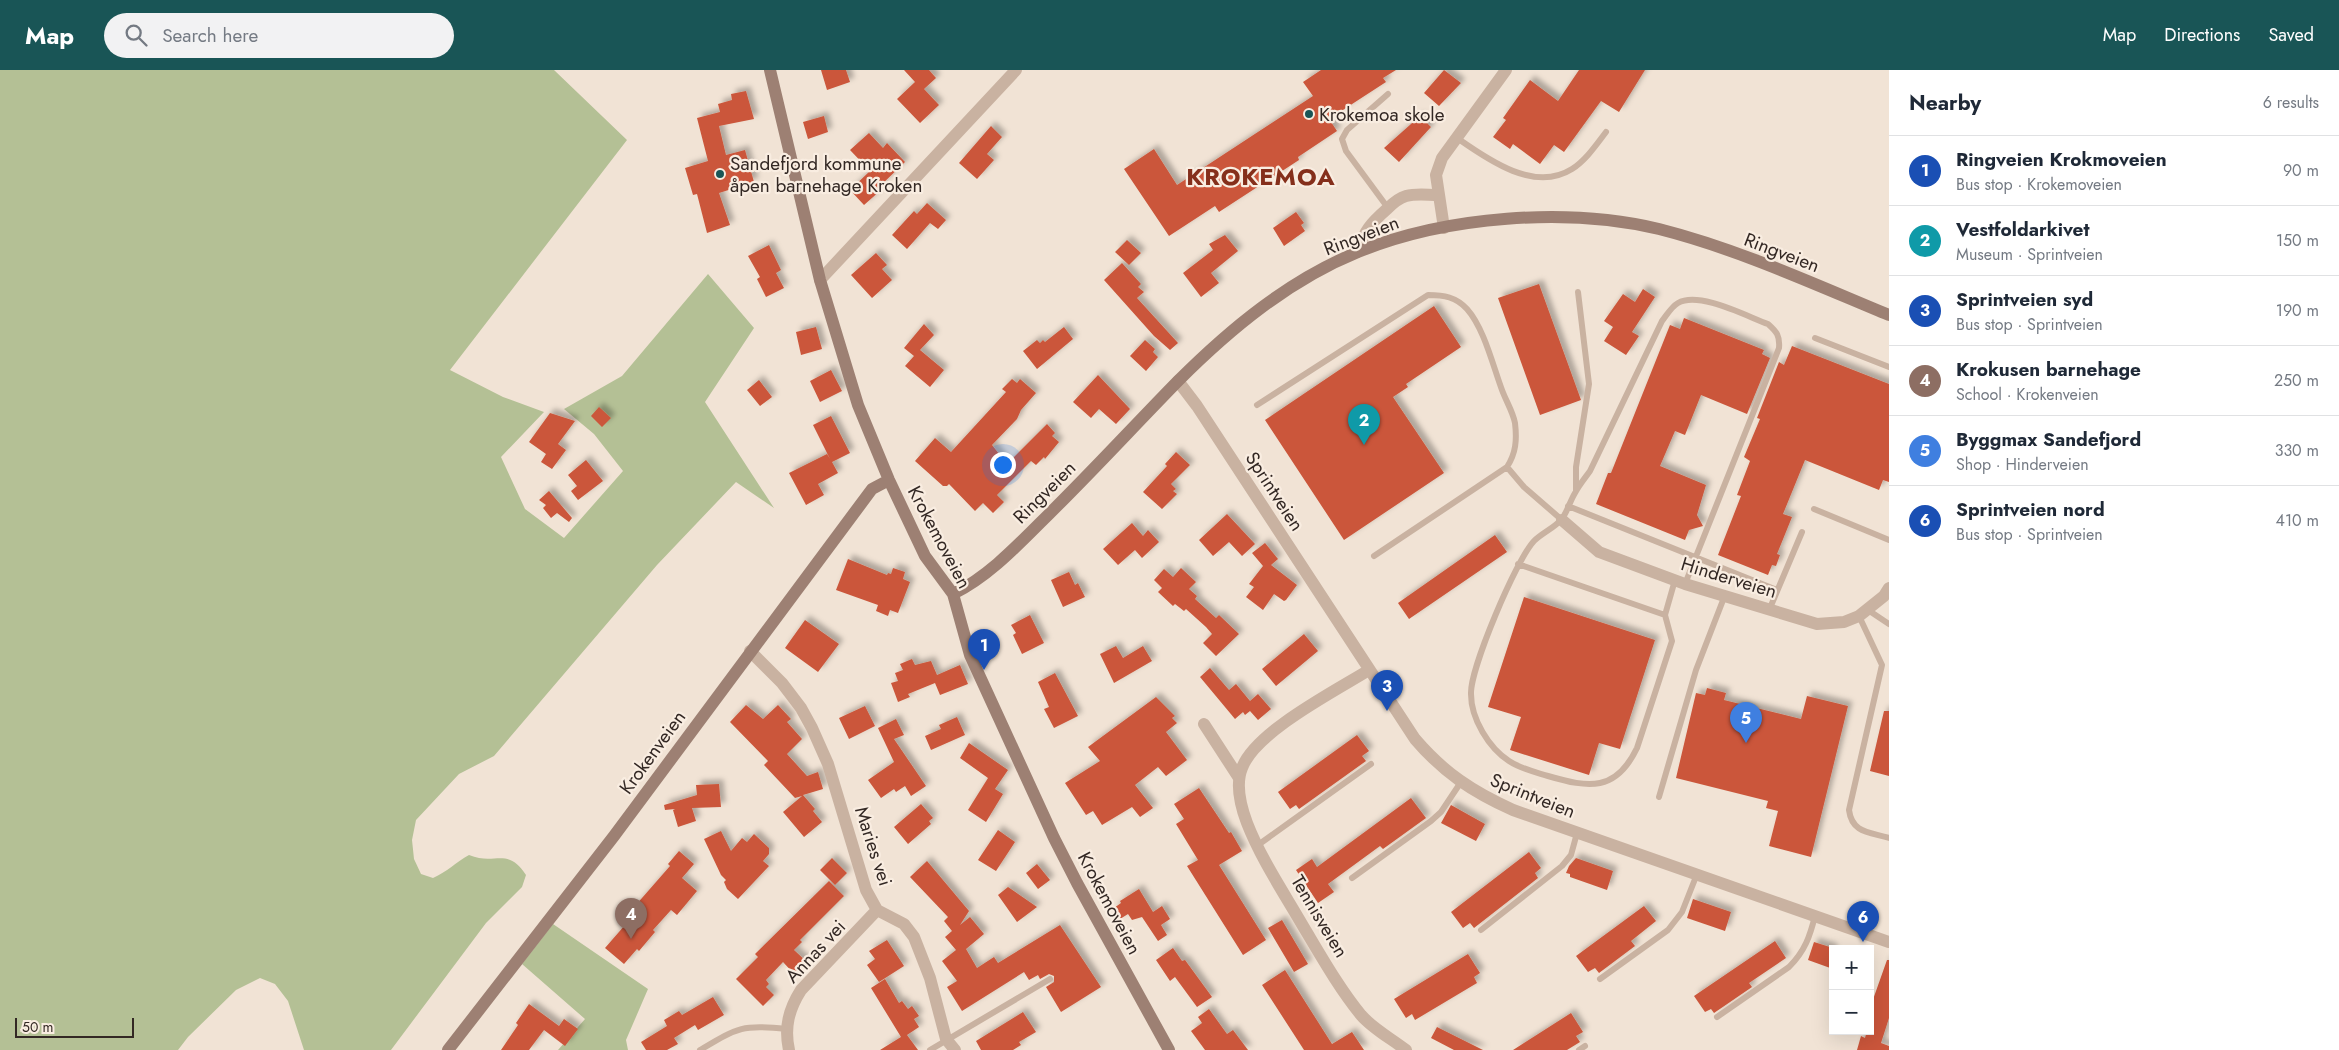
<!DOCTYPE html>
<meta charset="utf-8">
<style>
body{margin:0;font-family:Jost,sans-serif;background:#f2f2f3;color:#1f2937}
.controls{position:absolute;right:15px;bottom:15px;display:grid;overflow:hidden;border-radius:0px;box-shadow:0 5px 20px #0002}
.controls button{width:45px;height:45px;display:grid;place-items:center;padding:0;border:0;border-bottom:1px solid #e0e1e3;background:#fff;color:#1f2937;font:25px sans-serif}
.scale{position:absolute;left:15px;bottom:12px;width:119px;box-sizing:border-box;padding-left:5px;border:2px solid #332824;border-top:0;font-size:14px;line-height:18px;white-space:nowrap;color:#332824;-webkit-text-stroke:4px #f9ede1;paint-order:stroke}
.you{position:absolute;left:1002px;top:394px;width:18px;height:18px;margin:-12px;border:4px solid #fff;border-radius:50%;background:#1a73e8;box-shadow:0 0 0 8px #1a73e833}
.badge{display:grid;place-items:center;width:32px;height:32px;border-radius:50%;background:#195556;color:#fff;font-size:16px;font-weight:700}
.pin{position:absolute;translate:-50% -41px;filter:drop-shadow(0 1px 2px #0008)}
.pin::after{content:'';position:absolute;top:26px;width:18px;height:15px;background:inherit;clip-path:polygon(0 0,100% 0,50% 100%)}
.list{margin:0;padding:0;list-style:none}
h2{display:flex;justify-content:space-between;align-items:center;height:65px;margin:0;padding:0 20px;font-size:21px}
h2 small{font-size:16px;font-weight:400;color:#747a83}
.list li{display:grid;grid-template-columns:32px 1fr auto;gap:15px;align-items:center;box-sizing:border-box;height:70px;padding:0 20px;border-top:1px solid #e0e1e3}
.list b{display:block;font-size:19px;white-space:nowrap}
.list p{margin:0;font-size:16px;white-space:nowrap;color:#747a83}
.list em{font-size:16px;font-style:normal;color:#747a83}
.icon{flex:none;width:28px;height:28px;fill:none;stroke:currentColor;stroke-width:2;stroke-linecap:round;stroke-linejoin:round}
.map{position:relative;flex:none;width:1889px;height:980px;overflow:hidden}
header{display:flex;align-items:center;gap:30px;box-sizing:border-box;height:70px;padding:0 25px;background:#195556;color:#fff}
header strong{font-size:24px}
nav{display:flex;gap:28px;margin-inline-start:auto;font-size:18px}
.search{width:350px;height:45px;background:#f2f2f3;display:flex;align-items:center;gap:12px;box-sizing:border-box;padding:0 18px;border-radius:28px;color:#747a83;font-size:19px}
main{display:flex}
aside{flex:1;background:#fff}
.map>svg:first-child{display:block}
.green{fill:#b4c095}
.building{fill:#cb563a;filter:url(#shadow)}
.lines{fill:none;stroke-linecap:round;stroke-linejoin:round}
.lane{stroke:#c9b2a1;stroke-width:6}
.street{stroke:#c9b2a1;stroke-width:12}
.secondary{stroke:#9d8073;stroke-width:12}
.poi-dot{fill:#195556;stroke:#f9ede1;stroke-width:2}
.labels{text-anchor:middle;stroke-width:4.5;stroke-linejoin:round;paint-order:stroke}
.poi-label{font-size:19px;fill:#332824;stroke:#f9ede1;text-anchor:start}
.street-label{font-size:19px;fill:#332824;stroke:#f9ede1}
.district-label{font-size:24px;font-weight:bold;letter-spacing:1px;fill:#852f1b;stroke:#f9ede1}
</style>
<header>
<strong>Map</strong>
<div class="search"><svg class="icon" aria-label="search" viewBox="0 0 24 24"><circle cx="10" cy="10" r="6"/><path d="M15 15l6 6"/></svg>Search here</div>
<nav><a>Map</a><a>Directions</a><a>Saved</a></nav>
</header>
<main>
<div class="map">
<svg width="1889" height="980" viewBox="0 0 1889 980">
<defs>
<filter id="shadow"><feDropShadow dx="4.5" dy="-4.5" stdDeviation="2.5" flood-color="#0004"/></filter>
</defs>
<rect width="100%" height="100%" fill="#f1e3d5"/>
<path class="green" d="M0,0h554l73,70 -177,230 53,27 41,15 -43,45 24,52 39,29 59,-67 -29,-37 -30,-25 58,-33 86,-102 46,54 -49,74 69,106 -38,-26 -79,83 -163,191 -35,18 -43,46 -4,20 2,19 7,15 12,4c14,-6 23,-16 36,-23 26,11 38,-9 57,20l-4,12 -36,36 -95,127h-87l-16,-49 -13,-17 -15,-6 -24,12 -48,47 -10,13h-178z
M553,854l95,65 -22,51 2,10h-70l27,-31 -63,-55z"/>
<path class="building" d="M821,0h25l4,12 -23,8z
M904,0h25l7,8 -12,11 15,16 -19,18 -23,-24 18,-17z
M1321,0h75l-13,8 3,4 -57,37 8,12 -39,26 1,3 -80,52 -4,-6 -46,30 -45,-67 30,-20 23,36 136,-89 -10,-14z
M1444,0l17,13 -22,23 -15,-13z
M1579,0h66l-26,42 -18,-11 -37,51 -10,-7 -14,19 -27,-20 -3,5 -17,-12 13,-17 -3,-2 27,-38 28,21z
M746,21l8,28 -35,7 7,29 19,-5 9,32 -35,11 11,32 -23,8 -10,-39 -4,1 -8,-27 23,-7 -11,-43 23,-6 -2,-8 14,-4 -1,-6z
M824,46l4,16 -20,7 -5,-17z
M1420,46l11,11 -32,35 -15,-14z
M991,56l11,11 -15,17 7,6 -17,19 -18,-16z
M869,63l14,15 4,-5 18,19 -27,26 3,2 -17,15 -14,-15 20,-19 -20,-21z
M927,133l19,17 -8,9 -8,-6 -23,26 -15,-14 22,-24 3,3z
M1296,142l8,11 -3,2 4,6 -21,15 -11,-18z
M1225,165l13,16 -27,22 8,10 -18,14 -18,-24 30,-23 -4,-6z
M1127,170l14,13 -12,12 -14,-13z
M769,175l12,25 -5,3 8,15 -18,9 -9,-18 3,-2 -12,-21z
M876,183l11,12 -5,4 10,11 -20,18 -21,-23z
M1122,193l19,21 -3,3 6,5 -7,6 41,45 -8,7 -16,-14 -50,-56z
M1539,214l42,116 -41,15 -42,-117z
M1643,219l12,8 -23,35 7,4 -13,19 -22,-14 9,-14 -9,-6 19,-27 12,8z
M1434,236l27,41 -55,37 2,3 -15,10 51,76 -100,67 -79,-120z
M1684,248l80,32 -2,4 8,4 -23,56 -46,-19 -16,40 -10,-4 -15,35 46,19 -9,30 6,11 -14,4 -4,10 -89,-36 12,-31h3l59,-148 10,4z
M924,254l10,11 -14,15 24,20 -14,17 -25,-21 9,-10 -10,-8z
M816,257l6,22 -21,6 -5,-23z
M1064,257l9,12 -36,30 -14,-18 14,-11 3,3 3,-3 2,2z
M1145,270l10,9 -2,3 5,5 -12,14 -16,-15z
M1792,276l97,38v98l-6,-2 -4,10 -74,-30 -22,54 9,3 -15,37 3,1 -4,11 -4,-1 -4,10 -50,-20 23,-59 -4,-1 13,-34 -6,-4 16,-38 -3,-1 22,-56 5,3z
M831,300l11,21 -22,11 -10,-21z
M1098,305l32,34 -14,15 -17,-15 -8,9 -18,-16z
M1012,309l5,4 3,-4 16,14 -15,17 -4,9 -25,26 15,19 40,-40 8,9 -3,3 7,6 -14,17 -1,-2 -8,8 -5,-4 -34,34 7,7 -11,11 -10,-10 -8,8 -26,-27 -2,2h-4l-28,-25 20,-23 16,14 55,-60 -4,-3z
M759,310l13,17 -12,9 -13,-16z
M599,337l12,11 -9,9 -11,-11z
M550,343l25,8 -17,23 8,6 -14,19 -11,-7 5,-8 -17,-12z
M831,346l19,37 -18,9 6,11 -20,11 6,11 -18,10 -17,-32 38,-19 3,5 -17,-34z
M1176,382l14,13 -19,19 5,5 -3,2 4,3 -15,15 -19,-17 24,-26 -2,-2z
M586,390l17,21 -25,19 -7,-9 6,-5 -9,-11z
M549,421l23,27 -3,4 -12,-9 -6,5 -8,-10 3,-3 -7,-5z
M1227,444l28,30 -13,12 -13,-14 -16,14 -14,-16z
M1132,453l11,13 5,-6 11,12 -17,16 -7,-8 -17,15 -15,-16z
M1495,465l12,17 -98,67 -11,-16z
M1265,473l13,16 -7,6 26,20 -11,15 -2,1 -10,-7 -11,16 -17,-13 8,-10 -5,-3 14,-18 -11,-13z
M848,489l39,16 1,-2 3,1 2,-6 12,4 -2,7 7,3 -12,31 -8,-3 -2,6 -12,-5 2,-6 -42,-15z
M1181,498l15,14 -7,7 8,7 -2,3 21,19 3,-3 20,19 -23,22 -13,-13 9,-9 -6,-7 -20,-18 -2,2 -9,-7 -2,2 -15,-14 4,-4 -8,-8 10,-11 9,8z
M1069,502l6,13 3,-2 7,14 -22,10 -12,-27z
M1524,527l131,43 -35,109 -21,-6 -10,32 -79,-25 11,-33 -33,-10z
M1030,545l14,28 -22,11 -9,-19 3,-2 -5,-8z
M805,550l34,24 -21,28 -33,-24z
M1304,564l14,17 -42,35 -14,-17z
M1116,576l7,12 20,-12 9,15 -38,22 -14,-29z
M912,589l3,6 16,-4 6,14 23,-10 8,19 -28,11 -5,-12 -27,11 2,3 -12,5 -7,-19 7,-2 -3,-8 8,-3 -3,-6z
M1210,598l19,22 7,-6 14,17 8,-7 13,15 -13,11 -8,-9 -5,4 -2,-3 -8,7 -35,-42z
M1055,603l23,43 -24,12 -10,-19 5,-2 -11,-25z
M1707,618l19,5 -2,7 77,19 6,-23 41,10 -37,151 -42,-11 9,-35 -12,-3 2,-7 -92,-23 20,-85 9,2z
M1156,627l19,19 -3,2 5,5 -11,9 21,28 -21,16 -8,-9 -23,18 18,23 -13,9 -8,-10 -30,18 -9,-14 -7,4 -21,-32 35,-22 -12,-14z
M746,635l17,14 15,-14 13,14 -4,3 15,17 -15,15 20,22 11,-4 5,17 -20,6 12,14 -2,2 9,11 -18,15 -21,-25 19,-16 -7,2 -31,-33 4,-4 -38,-39z
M865,636l10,20 -26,13 -10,-21z
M1884,641h5v65l-19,-5z
M957,647l8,18 -34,15 -6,-14 16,-7 -2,-4z
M896,649l8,16 -10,4 32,47 -15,10 -6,-10 -9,6 -2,-3 -13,9 -13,-18 26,-18 -16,-34z
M1357,665l12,16 -7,5 4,5 -67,48 -3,-4 -6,4 -12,-17z
M969,673l39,27 -13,19 8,5 -17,28 -18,-12 20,-32 -28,-20z
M719,714l2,23 -29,1 4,13 -18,6 -5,-17 2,-1 -10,1 -1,-5 33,-10 -1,-10z
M1199,718l30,45 2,-1 11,19 -23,14 47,75 -23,15 -56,-89 11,-6 -22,-36 8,-5 -10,-15z
M1411,728l15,20 -43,31 -3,-3 -52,38 6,8 -16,11 -22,-33 16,-11 5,8z
M921,734l12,14 -4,3 2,3 -23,20 -14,-17z
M1451,735l34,19 -9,17 -35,-18z
M998,760l17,12 -19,29 -18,-11z
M721,761l10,20 11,-13 5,4 7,-8 15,14v6l-6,7 6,5 -31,33 -11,-10 -3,-7 2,-2 -5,-5 -17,-36z
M679,781l15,13 -12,14 15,13 -20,24 -6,-5 -18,20 2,2 -16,19 -2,-2 -13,15 -19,-16 34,-39 -4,-3 35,-40 -2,-2z
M1529,782l12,16 -6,5 3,5 -64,50 -4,-5 -7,5 -12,-16z
M832,788l15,15 -12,12 -15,-15z
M1576,788l37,13 -6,19 -37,-13v-3l-4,-1 3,-7z
M927,791l42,50 -9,14 10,-8 14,17 -18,15 11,19 17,-11 4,6 62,-38 41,62 -40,25 -15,-25 8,-5v-6l-5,-2 -9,5 -2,-4 -9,5 -5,-8 -62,39 -15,-24 10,-6 -15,-20 14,-11 -11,-13 7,-6 -8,-10 4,-4 -38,-40z
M1037,794l13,16 -12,9 -12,-16z
M829,811l15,15 -44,44 2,2 -8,8 14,13 -13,12 -12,-13 -17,18 3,4 -3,3 8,8 -11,11 -27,-27 22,-22 -3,-3z
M1008,817l29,20 -20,15 -19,-27z
M1139,819l14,23 9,-6 8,13 -9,6 6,10 -9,6 -16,-24 -10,3 -4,-6 -8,5 -6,-11 7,-5 -1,-2z
M1693,829l38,13 -6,19 -38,-13z
M1644,836l12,15 -25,20 4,5 -36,27 -4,-5 -7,4 -12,-16z
M1282,850l26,44 -14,8 -26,-44z
M887,870l17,26 -25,16 -12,-17 8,-6 -6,-8z
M1775,871l11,17 -37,25 3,4 -38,26 -3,-4 -6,3 -11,-16z
M1814,872l19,6v21l-25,-9z
M1173,878l9,13 3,-1 27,37 -15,10 -22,-30 -5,4 -14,-21z
M1468,884l12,19 -6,4 3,6 -62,37 -3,-6 -6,4 -12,-19z
M1887,890h2v58l-8,25 8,3v4h-32l4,-14 4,2 2,-7h3v-23z
M1285,900l47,74 20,-12 12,18h-60l-42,-65z
M885,909l14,24 3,-2 6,8 4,-3 7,10 -5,3 5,8 -12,8 11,15h-38l21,-13 -30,-49z
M713,927l11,18 -26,15 -3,-5 -21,13 4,6 -11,6h-21l-5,-8 26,-16 -3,-6 15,-9 3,4z
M529,934l30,22 5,-7 14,10 -13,17 -21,-16 -15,20h-28l17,-25 -2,-2z
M1209,939l18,25 6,-4 15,20h-43l-14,-19 11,-8 -4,-6z
M1023,942l13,20 -17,10 2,3 -8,5h-32l-5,-9z
M1571,943l12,19 -7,4 4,6 -13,8h-54z
M1437,957l46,23h-29l-23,-12z"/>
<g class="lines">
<path class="lane" d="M1457,68c30,21 77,55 115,31 14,-9 24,-24 34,-37
M1388,138l-42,-57 -4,-12 5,-9 41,-36
M1815,268l74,29
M1257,335l171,-110c16,0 28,2 39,14 17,19 26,57 35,81 4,11 11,22 13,33 2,17 1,30 -8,44l-133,89
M1507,397l17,20 38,33
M1576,421v-24l13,-83 -11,-92
M1568,436l209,84
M1814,439l75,31
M1518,494l147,51
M1675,510l-10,35 7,26 -35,107c-21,44 -48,40 -89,28 -13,-4 -27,-7 -39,-15 -20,-13 -38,-42 -38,-67 -1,-25 45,-134 63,-153 8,-8 20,-13 27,-21 6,-7 9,-19 14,-27 4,-8 10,-15 15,-22l72,-150c5,-6 9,-14 16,-18 21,-12 68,13 90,21 9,8 12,12 11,24l-94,236
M1770,538l32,-76
M1868,540l21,14
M1859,546l23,49 -33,145c3,23 20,22 40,28
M1659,727l37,-127 29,-75
M1258,775l113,-81
M1352,808l79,-57 10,-9 20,-30
M1481,860l81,-64 9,-11 6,-22
M1600,909l68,-49 14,-18 15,-38
M1717,947l72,-50c16,-16 21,-31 26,-51
M700,980c37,-22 42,-26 86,-21
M930,980l120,-71
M1579,980l6,-4"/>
<path class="street" d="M1444,158l-8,-53 6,-17 64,-88
M1357,182c8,-22 13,-28 30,-43 6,-6 12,-11 19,-13 11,-3 21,-1 32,-1
M820,210l196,-210
M1178,311l19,25 218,333c29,34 58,53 98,71l376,132
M1562,450l37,32 86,32 132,40 27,-2 15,-6 25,-20 5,-8
M750,581l32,32 19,25 11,20 16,36 38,126 11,20 27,14 10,13 16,41 16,61 9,11
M1369,600c-34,21 -114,62 -127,98 -7,17 -1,39 5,55 14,36 37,70 56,103 18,30 36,62 58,89 12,14 31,24 45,35
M1204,654l35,54
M789,980c-5,-23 0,-41 12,-60l76,-80"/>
<path class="secondary" d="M770,0l50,210 38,125 31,75 36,76 28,38 17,61 84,183 23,45 92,167
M953,524c34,-17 61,-45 88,-72 47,-46 91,-94 137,-141 52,-52 111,-101 180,-129 88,-36 209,-45 301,-23 79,20 155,55 230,86
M448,980l166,-214 258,-347 17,-9"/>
</g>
<g class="poi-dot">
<circle cx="1309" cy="44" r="5"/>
<circle cx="720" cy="104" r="5"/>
</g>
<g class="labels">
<g class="poi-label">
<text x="1319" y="51">Krokemoa skole</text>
<text x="730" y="100">Sandefjord kommune<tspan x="730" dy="22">åpen barnehage Kroken</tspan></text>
</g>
<g class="street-label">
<text transform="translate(1361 165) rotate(-21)" y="7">Ringveien</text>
<text transform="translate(1782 182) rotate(21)" y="7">Ringveien</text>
<text transform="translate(1275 421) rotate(57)" y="7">Sprintveien</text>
<text transform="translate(1044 422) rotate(-45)" y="7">Ringveien</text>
<text transform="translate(940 467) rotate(62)" y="7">Krokemoveien</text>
<text transform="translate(1729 507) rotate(17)" y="7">Hinderveien</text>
<text transform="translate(652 682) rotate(-54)" y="7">Krokenveien</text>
<text transform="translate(1533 725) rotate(22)" y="7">Sprintveien</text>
<text transform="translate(874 776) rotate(72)" y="7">Maries vei</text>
<text transform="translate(1110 833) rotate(62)" y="7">Krokemoveien</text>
<text transform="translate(1320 846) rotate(59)" y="7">Tennisveien</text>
<text transform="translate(815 881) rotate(-47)" y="7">Annas vei</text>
</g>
<g class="district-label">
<text x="1261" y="115">KROKEMOA</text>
</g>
</g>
</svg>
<div class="controls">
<button>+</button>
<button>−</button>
</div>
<div class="scale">50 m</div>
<div class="you"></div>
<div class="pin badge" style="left:984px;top:600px;background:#1a4fb4">1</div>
<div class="pin badge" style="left:1364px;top:375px;background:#0f9aa8">2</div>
<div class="pin badge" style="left:1387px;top:641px;background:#1a4fb4">3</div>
<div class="pin badge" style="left:631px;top:869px;background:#8d6e63">4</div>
<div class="pin badge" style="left:1746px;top:673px;background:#3f7fe0">5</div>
<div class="pin badge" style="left:1863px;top:872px;background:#1a4fb4">6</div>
</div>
<aside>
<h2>Nearby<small>6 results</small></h2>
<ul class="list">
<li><span class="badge" style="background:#1a4fb4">1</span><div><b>Ringveien Krokmoveien</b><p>Bus stop · Krokemoveien</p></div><em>90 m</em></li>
<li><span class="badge" style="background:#0f9aa8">2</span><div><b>Vestfoldarkivet</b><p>Museum · Sprintveien</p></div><em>150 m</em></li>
<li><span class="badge" style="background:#1a4fb4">3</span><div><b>Sprintveien syd</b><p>Bus stop · Sprintveien</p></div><em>190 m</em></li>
<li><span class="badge" style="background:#8d6e63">4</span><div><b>Krokusen barnehage</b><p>School · Krokenveien</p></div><em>250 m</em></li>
<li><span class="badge" style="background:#3f7fe0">5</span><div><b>Byggmax Sandefjord</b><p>Shop · Hinderveien</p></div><em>330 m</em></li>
<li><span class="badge" style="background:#1a4fb4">6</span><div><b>Sprintveien nord</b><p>Bus stop · Sprintveien</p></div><em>410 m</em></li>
</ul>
</aside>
</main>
